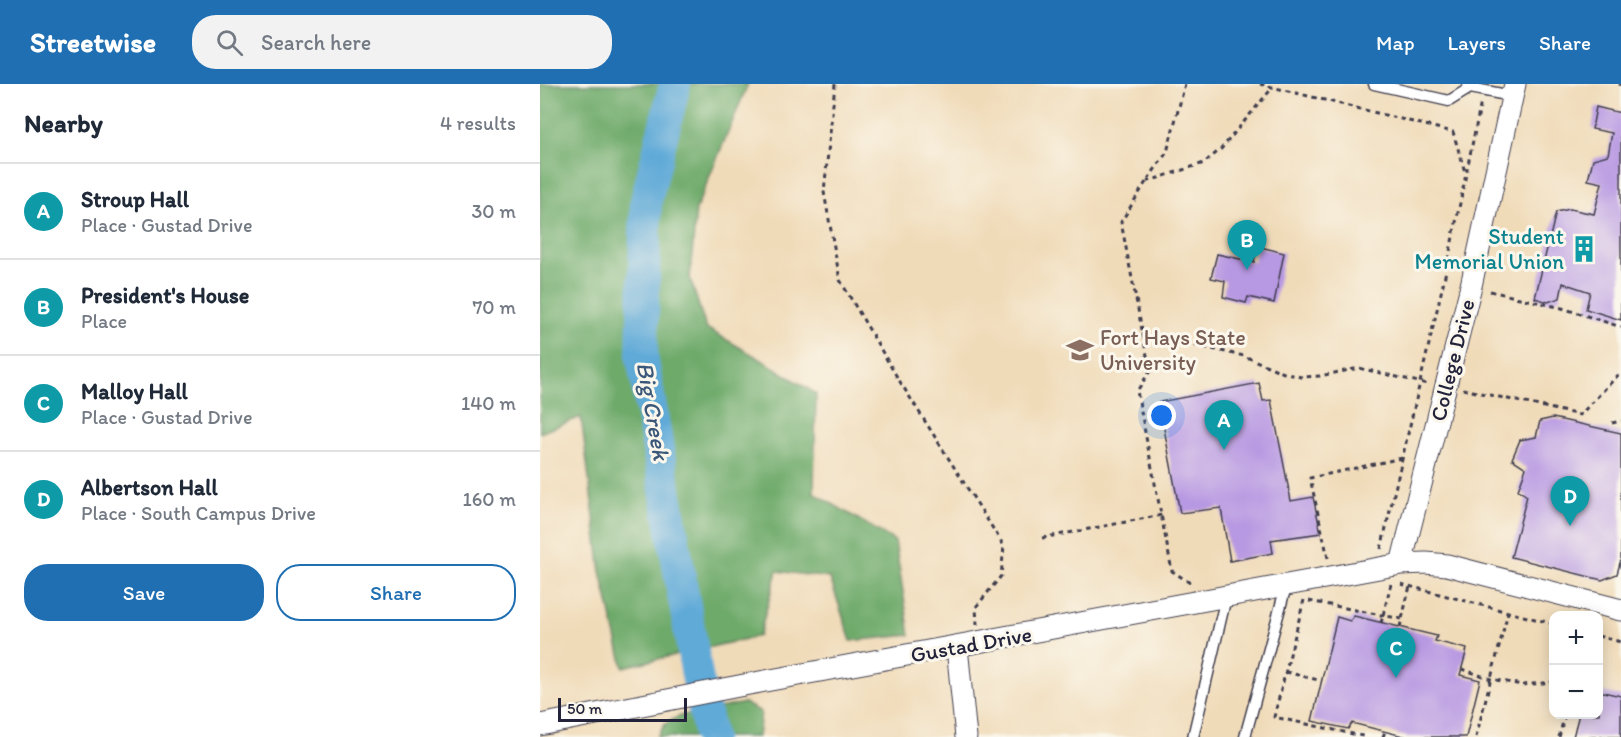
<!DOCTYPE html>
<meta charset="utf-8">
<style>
body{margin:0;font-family:Itim,sans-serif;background:#f2f2f3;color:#1f2937}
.controls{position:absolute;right:18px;bottom:18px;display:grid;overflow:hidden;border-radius:12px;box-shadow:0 3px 15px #0003}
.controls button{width:54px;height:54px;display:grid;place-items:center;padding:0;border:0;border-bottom:2px solid #e0e1e3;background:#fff;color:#1f2937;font:30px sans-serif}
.scale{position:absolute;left:18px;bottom:15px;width:129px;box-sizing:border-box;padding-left:6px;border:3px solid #22223b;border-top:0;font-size:16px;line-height:21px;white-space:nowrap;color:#22223b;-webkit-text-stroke:4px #fbf7ec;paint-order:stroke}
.you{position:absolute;left:622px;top:332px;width:21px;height:21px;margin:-15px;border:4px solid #fff;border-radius:50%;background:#1a73e8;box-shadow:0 0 0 9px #1a73e833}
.badge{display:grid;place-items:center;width:39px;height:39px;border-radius:50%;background:#1f6fb2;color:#fff;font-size:20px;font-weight:700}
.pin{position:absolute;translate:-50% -50px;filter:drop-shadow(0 2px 3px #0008)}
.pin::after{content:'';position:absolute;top:32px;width:21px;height:18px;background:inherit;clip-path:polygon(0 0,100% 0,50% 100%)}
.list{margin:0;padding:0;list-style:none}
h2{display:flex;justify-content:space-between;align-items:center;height:78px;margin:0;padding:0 24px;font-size:26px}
h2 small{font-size:20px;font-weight:400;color:#747a83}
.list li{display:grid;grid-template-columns:39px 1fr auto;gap:18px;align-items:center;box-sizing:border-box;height:96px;padding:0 24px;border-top:2px solid #e0e1e3}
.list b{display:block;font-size:22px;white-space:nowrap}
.list p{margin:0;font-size:20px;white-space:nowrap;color:#747a83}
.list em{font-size:20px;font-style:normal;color:#747a83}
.actions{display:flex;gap:12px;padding:18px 24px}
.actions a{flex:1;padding:14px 0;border:2px solid #1f6fb2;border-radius:24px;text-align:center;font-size:21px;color:#1f6fb2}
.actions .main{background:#1f6fb2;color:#fff}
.icon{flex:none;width:33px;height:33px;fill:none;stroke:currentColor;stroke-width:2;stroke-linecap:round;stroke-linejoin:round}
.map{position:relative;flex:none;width:1081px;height:653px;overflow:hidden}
header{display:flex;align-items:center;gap:36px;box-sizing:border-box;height:84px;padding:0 30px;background:#1f6fb2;color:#fff}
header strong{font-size:28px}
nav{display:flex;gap:33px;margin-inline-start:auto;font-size:21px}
.search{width:420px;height:54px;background:#f2f2f3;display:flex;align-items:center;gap:15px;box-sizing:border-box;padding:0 21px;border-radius:24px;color:#747a83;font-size:22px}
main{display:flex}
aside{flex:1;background:#fff}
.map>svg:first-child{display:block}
.forest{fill:#6eaa6a;stroke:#486652;stroke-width:1.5}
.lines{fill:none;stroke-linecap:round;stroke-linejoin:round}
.river{stroke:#60aad8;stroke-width:32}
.building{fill:#b798e2}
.lane-casing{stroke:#413e4e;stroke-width:13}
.street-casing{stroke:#413e4e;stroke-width:23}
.path{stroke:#413e4e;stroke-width:3;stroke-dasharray:4.5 4.5;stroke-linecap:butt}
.lane{stroke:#fff;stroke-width:10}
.street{stroke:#fff;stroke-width:21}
.labels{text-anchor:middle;stroke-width:6;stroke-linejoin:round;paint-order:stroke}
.culture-label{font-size:22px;fill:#0d838f;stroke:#fbf7ec;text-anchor:end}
.education-label{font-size:22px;fill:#785e54;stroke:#fbf7ec;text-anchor:start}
.street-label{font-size:22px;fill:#22223b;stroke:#fbf7ec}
.water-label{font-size:24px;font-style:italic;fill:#3b587a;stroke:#fbf7ec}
</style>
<header>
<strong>Streetwise</strong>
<div class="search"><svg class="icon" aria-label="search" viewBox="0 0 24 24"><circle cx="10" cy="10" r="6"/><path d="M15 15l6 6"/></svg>Search here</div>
<nav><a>Map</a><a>Layers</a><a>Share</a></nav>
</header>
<main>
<aside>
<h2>Nearby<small>4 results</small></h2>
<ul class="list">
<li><span class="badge" style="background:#0f9aa8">A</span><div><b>Stroup Hall</b><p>Place · Gustad Drive</p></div><em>30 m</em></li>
<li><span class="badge" style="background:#0f9aa8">B</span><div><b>President's House</b><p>Place</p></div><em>70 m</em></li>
<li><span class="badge" style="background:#0f9aa8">C</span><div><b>Malloy Hall</b><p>Place · Gustad Drive</p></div><em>140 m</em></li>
<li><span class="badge" style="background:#0f9aa8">D</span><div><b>Albertson Hall</b><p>Place · South Campus Drive</p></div><em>160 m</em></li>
</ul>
<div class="actions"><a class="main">Save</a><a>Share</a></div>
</aside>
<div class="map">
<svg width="1081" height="653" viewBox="0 0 1081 653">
<rect width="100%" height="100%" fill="#fbf7ec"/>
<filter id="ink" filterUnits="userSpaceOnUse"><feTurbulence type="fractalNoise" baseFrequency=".0167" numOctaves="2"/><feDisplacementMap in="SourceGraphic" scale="12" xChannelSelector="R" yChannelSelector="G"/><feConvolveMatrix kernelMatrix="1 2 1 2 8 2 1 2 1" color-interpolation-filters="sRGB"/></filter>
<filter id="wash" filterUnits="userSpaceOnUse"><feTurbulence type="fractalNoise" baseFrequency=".008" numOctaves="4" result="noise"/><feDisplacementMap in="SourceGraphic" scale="24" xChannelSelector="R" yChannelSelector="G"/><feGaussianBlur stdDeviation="1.35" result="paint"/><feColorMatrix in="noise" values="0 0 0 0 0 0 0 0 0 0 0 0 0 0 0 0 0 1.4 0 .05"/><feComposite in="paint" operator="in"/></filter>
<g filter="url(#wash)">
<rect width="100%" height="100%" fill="#f0dbb9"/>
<path class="forest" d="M0,0h208l-52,125 -6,69 16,50 61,35 49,31 -2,99 81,48 15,94 -59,6 -21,-63 -53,-7 -18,65 -136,31 -22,-95 -20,-155 -41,16z
M204,619l17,9 -3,25h-101l8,-13 14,-8z"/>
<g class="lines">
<path class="river" d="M135,0l-29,117 -4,155 55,319 13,62"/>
</g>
<g id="blocks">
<path class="building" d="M1056,23l25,6v207l-35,-11 4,-17 -27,-9 -3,15 -12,4 -13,-4 21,-86 14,-3 24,5 8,-31 -14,-3 5,-21 15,-4 4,-22 -20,-4z
M717,162l27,7 -10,50 -26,-6 -2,6 -23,-6 2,-16 -14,-3 6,-24 37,8z
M719,299l4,18 8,-1 20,101 22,-4 8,36 -50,7 2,13 -43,8 -9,-53 -41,5 -21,-111z
M1013,334l68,15v126l-4,15 -15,6 -91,-23 16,-61 -9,-6 8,-22 -14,-9 8,-19 16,-3 4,-16z
M814,532l83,20 -2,5 32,8 -7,26 20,5 -14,57h-59l-55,-14 -4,6 -36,-8 25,-104 13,4z
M1059,607l22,5v41h-48l6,-23h20z"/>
</g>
</g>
<g filter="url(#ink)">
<use href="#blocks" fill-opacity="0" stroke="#413e4e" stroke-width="1.5"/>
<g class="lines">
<defs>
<path id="lane" d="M834,0l75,17 21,-13 -2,-4
M930,4l42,8
M653,653l33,-140
M705,653l41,-151"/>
<path id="street" d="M861,480l70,-278 44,-202
M417,563l9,90
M0,641l209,-41 652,-120 25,-1 21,2 174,45"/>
</defs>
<use href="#lane" class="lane-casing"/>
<use href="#street" class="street-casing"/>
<path class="path" d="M295,0l-11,108 16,88 57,97 107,169 -3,30 -25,31 1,18
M645,0l-18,68 -21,30 58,-19 17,-14 52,-62
M720,0l193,48 12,40
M1079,0l2,1
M606,98l-25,40 29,149 -13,20 35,180 18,12
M950,207l72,17 59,19
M602,250l102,22 40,17 17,4 19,-1 39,-8 68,16
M923,305l117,26 41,-43
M1072,339l9,-2
M502,454l120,-23
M841,465l63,-269 37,-178
M788,474l-18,-80 92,-20
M861,500l153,40
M764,516l-30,117 93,20
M769,517l93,18
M841,539l10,-39
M860,543l10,-41
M1058,552l23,6
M922,585l29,10 31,6 32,-3
M746,588l36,9
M843,653l2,-6
M936,653l32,-125
M1019,653l6,-23"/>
<use href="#lane" class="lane"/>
<use href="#street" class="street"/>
</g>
</g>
<defs>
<symbol id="building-bare" viewBox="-9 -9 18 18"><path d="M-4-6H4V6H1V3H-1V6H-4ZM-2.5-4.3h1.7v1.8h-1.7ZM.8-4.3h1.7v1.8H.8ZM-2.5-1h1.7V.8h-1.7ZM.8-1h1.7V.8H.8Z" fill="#0f9aa8" stroke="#fbf7ec" stroke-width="2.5" paint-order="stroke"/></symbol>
<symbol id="university-bare" viewBox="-9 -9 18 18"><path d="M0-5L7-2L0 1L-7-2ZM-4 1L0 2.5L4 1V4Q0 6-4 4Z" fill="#8d6e63" stroke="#fbf7ec" stroke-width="2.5" paint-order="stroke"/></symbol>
</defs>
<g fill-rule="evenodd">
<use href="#building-bare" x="1025" y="146" width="38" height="38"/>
<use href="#university-bare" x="521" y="247" width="38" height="38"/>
</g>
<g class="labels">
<g class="culture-label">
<text x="1024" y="160">Student<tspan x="1024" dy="25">Memorial Union</tspan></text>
</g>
<g class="education-label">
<text x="560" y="261">Fort Hays State<tspan x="560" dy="25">University</tspan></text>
</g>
<g class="street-label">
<text transform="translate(912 276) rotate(-76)" y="8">College Drive</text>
<text transform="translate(431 560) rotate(-10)" y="8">Gustad Drive</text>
</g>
<g class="water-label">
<text transform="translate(113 327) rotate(80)" y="8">Big Creek</text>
</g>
</g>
</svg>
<div class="controls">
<button>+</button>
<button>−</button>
</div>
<div class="scale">50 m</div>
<div class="you"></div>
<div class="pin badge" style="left:684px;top:366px;background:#0f9aa8">A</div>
<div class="pin badge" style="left:707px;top:186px;background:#0f9aa8">B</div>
<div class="pin badge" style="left:856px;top:594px;background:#0f9aa8">C</div>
<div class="pin badge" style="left:1030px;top:442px;background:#0f9aa8">D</div>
</div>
</main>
